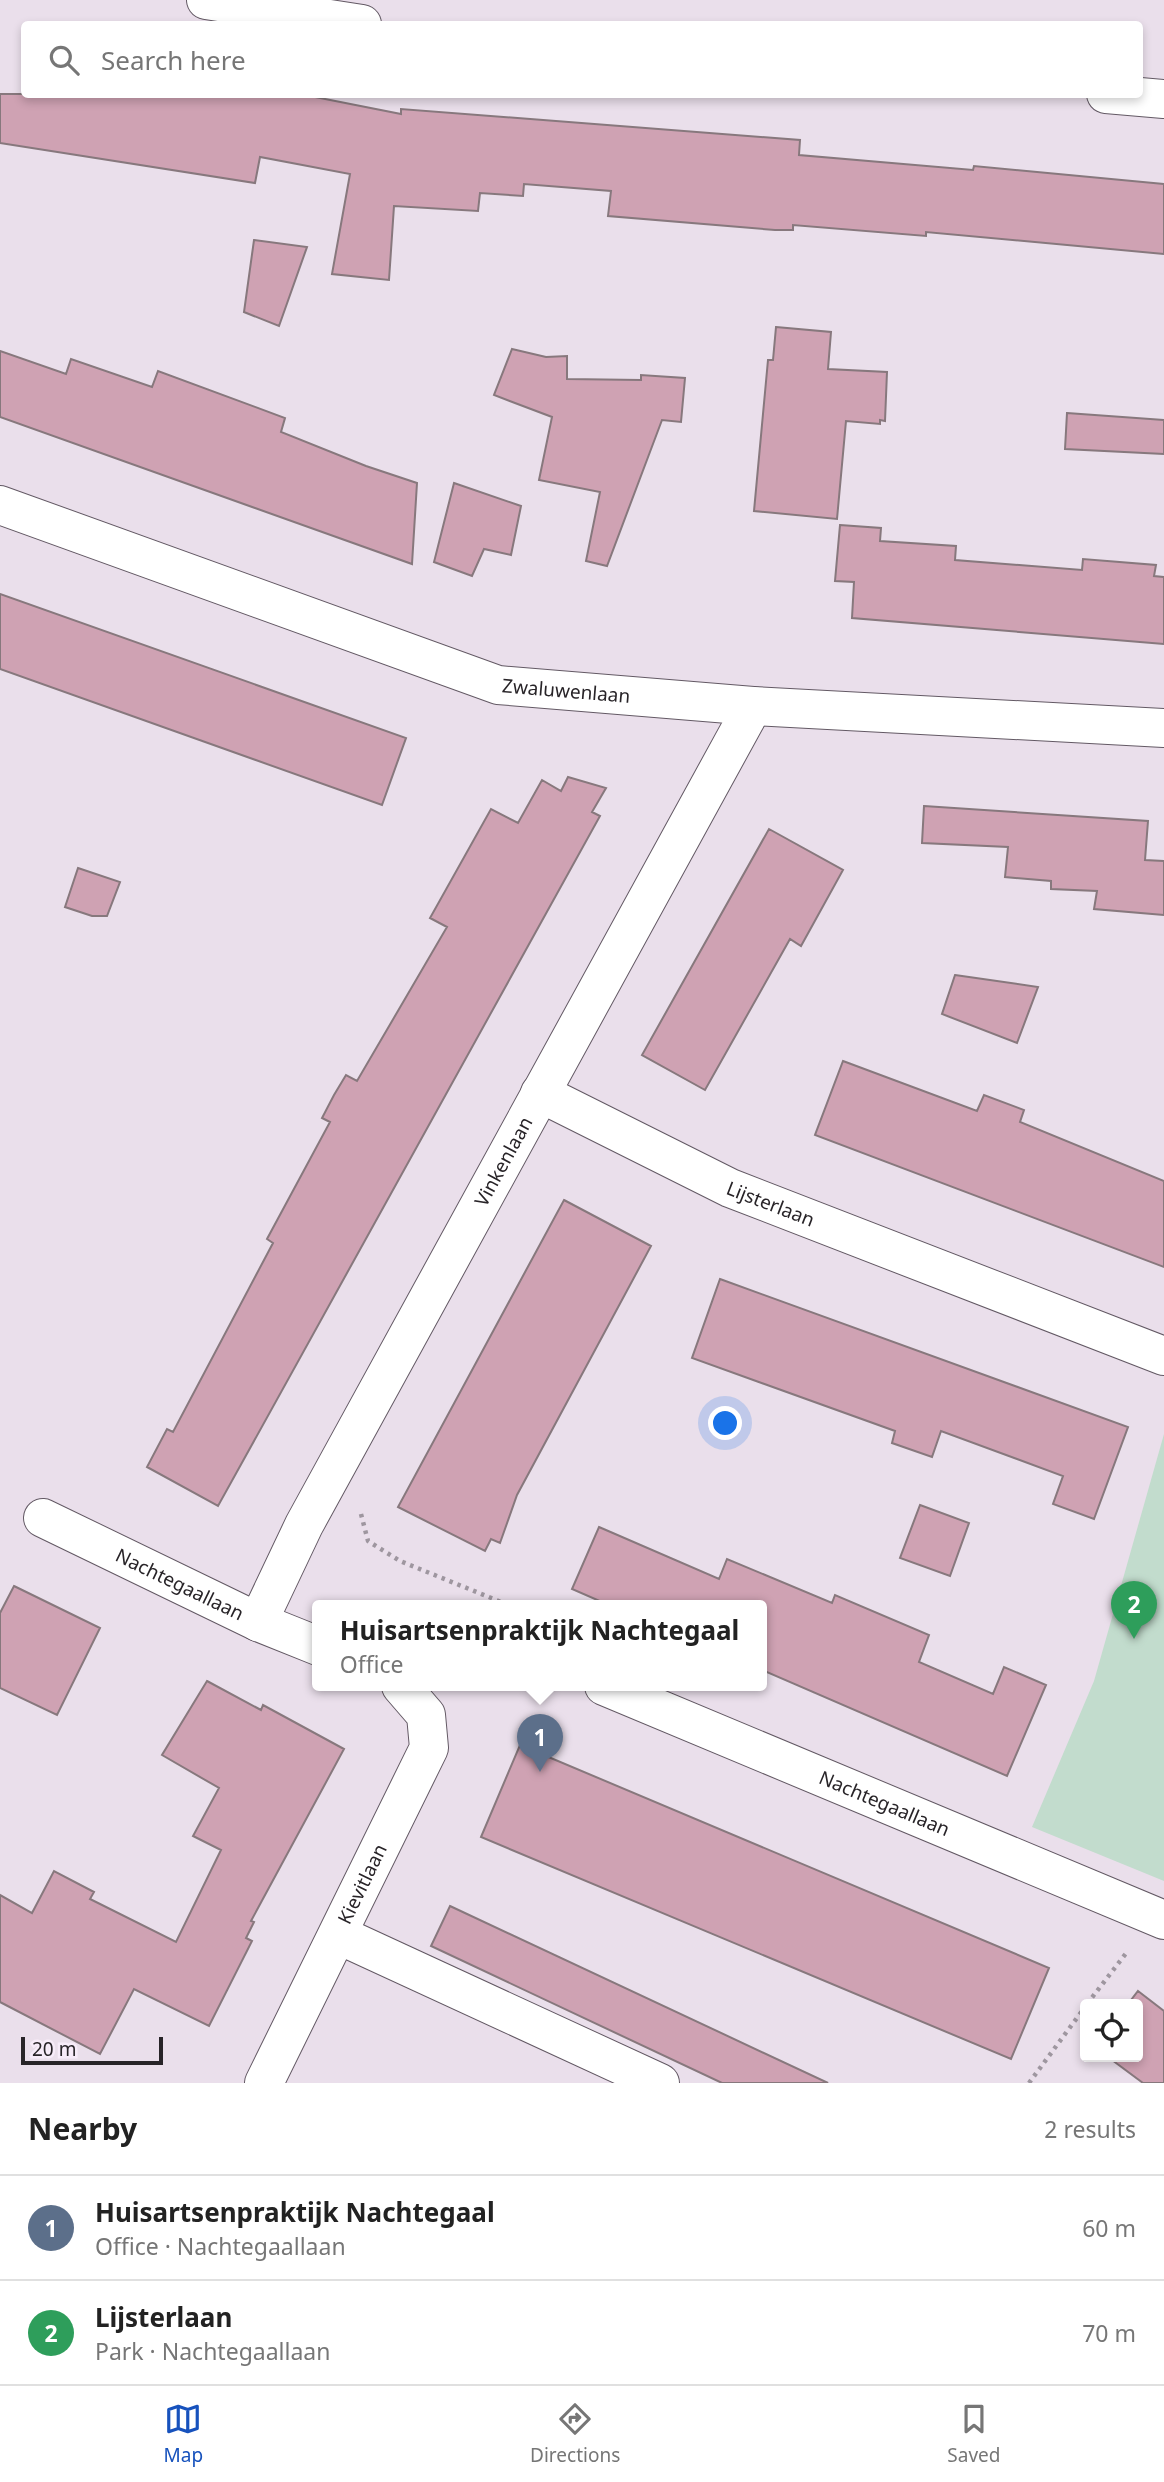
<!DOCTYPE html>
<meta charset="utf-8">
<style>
body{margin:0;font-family:"Noto Sans",sans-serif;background:#f6f6f6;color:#222}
.controls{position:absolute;right:21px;bottom:21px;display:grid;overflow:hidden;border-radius:7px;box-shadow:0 4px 10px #0003}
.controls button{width:63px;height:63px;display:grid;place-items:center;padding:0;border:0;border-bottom:2px solid #e0e0e0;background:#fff;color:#222;font:35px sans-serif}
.scale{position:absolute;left:21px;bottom:18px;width:142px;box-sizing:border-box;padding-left:7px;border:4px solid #282428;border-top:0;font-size:19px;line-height:24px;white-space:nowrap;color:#282428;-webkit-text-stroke:5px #f7ecf9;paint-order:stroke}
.you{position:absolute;left:726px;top:1424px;width:24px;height:24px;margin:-18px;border:5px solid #fff;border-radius:50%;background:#1a73e8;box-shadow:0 0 0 10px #1a73e833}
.badge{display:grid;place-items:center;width:46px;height:46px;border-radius:50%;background:#1752bd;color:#fff;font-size:23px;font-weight:700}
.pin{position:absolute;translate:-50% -58px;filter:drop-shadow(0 2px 4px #0008)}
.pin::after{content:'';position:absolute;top:37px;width:24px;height:21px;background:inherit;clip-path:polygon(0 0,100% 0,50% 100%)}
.popup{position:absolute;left:312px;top:1600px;width:455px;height:91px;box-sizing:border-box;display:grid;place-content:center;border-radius:7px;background:#fff;filter:drop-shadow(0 2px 5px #0005);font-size:23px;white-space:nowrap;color:#767676}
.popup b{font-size:26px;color:#222}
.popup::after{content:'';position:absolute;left:50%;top:100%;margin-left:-14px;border:14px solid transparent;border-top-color:#fff}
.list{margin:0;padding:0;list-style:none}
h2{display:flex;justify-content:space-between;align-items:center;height:91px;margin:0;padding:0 28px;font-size:30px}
h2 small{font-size:23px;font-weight:400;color:#767676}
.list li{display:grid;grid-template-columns:46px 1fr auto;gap:21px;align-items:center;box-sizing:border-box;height:105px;padding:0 28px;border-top:2px solid #e0e0e0}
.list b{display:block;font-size:26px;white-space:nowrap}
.list p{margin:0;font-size:23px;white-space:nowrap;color:#767676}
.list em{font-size:23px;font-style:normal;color:#767676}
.icon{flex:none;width:38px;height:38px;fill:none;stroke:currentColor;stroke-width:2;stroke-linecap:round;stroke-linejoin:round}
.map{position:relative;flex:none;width:1164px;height:2083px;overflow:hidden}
.search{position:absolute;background:#fff;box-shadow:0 4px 10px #0003;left:21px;right:21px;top:21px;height:77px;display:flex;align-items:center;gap:18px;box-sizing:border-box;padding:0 24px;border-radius:7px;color:#767676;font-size:26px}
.sheet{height:301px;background:#fff}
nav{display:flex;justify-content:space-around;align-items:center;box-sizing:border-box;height:98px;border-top:2px solid #e0e0e0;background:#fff;font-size:19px;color:#767676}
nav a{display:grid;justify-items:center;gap:4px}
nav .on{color:#1752bd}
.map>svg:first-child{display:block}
.green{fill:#c2dccd}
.building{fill:#cfa2b3;stroke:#87787d;stroke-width:2}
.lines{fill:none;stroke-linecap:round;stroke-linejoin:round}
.minor-casing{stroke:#635964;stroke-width:40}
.path{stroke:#9e969f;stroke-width:4.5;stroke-dasharray:3.5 5;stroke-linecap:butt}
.minor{stroke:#fff;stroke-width:38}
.labels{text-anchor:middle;stroke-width:6;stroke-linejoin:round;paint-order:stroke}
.street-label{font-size:19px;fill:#282428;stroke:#f7ecf9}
</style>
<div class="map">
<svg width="1164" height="2083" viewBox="0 0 1164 2083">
<rect width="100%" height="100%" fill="#eadfeb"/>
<path class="green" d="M1164,1434v447l-132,-54 62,-146z"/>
<path class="building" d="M0,94h300l101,20v-5l399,31 -1,15 174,15 1,-4 190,18v70l-238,-22v4l-133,-11v5h-18l-167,-14 3,-25 -87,-7 -1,12 -43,-3 -2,18 -84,-5 -5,74 -57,-6 18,-100 -90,-17 -5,26 -255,-40z
M254,240l53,7 -28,79 -35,-14z
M776,327l55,5 -3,37 59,3 -2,49 -5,-1v4l-34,-3 -9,98 -83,-8 14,-151h5z
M512,349l34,8 21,-1v23l74,1v-5l44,3 -4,44 -19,-2 -55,146 -21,-5 14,-69 -61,-12 13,-63 -58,-22z
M0,351l66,23 5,-15 81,28 6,-16 127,47 -4,14 85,34 51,17 -5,81 -412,-147z
M1067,413l97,7v34l-99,-5z
M454,483l67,23 -10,49 -27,-6 -12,27 -38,-14z
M840,525l41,3 -1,13 76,5 -1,14 127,10 1,-11 73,6 -2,11 10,1v67l-312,-26 2,-36 -19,-1z
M0,594l406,144 -24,67 -382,-136z
M568,777l38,11 -14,24 8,4 -382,690 -71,-39 20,-38 6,3 100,-189 -6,-4 63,-117 -8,-4 12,-23 12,-20 11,6 90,-154 -17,-9 61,-109 27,14 24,-43 19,11z
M924,806l224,15 -3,39 19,1v54l-70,-6 3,-18 -46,-2v-8l-46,-4 3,-30 -86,-4z
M769,829l74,41 -42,76 -11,-7 -85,151 -63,-35z
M78,868l42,14 -13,34h-15l-27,-9z
M955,975l83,12 -21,56 -75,-29z
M843,1061l134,50 7,-16 40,15 -4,12 144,59v86l-349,-132z
M564,1200l87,46 -134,249 -17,48 -9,-4 -6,12 -87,-44z
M720,1279l408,148 -34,92 -41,-15 10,-28 -122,-45 -9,26 -40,-14 3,-12 -203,-73z
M920,1505l49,18 -19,53 -50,-18z
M599,1527l120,52 8,-20 105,44 3,-8 94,40 -10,27 74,32 11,-27 42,18 -39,91 -245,-106v-64h-151l-39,-17z
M14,1586l86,42 -43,87 -57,-27v-75z
M207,1681l54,29 2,-5 81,44 -93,172 3,1 -8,16 6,3 -43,85 -75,-37 -34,65 -100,-52v-107l32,18 22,-42 40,21 -4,7 86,43 45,-92 -28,-14 26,-48 -57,-33z
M520,1745l529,223 -38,91 -530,-222z
M450,1906l378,177h-106l-291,-137z
M1138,1991l26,20v72h-21l-35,-26h30v-53h-10z"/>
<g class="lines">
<defs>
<g id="minor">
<path d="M206,0l156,24"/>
<path d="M1106,94l58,5"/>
<path id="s1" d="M0,505l498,180 255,21 411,22"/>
<path id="s2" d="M540,1093l190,95 434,168"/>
<path id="s3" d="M43,1518l215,104 60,24"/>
<path id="s4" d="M258,1622l46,-97 449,-819"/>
<path id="s5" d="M604,1686l560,234"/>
<path d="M339,1935l321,148"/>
<path id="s6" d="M264,2083l165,-335 -3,-33 -25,-29"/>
</g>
</defs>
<use href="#minor" class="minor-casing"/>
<path class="path" d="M361,1514l7,27 32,20 111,45
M1087,2004l40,-52
M1029,2083l56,-76"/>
<use href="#minor" class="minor"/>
</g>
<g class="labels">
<g class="street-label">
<text dy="7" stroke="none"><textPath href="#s1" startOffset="598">Zwaluwenlaan</textPath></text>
<text dy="7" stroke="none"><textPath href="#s4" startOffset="522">Vinkenlaan</textPath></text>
<text dy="7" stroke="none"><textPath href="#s2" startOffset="256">Lijsterlaan</textPath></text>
<text dy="7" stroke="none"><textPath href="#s3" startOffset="152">Nachtegaallaan</textPath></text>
<text dy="7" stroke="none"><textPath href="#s5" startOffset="304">Nachtegaallaan</textPath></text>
<text dy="7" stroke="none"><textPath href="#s6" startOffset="222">Kievitlaan</textPath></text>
</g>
</g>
</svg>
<div class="controls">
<button><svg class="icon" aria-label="locate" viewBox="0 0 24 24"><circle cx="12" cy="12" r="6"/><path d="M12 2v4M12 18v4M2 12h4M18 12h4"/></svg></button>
</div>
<div class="scale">20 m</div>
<div class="you"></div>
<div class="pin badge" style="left:540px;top:1772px;background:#5c6f8a">1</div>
<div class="popup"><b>Huisartsenpraktijk Nachtegaal</b>Office</div>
<div class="pin badge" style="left:1134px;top:1639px;background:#2e9e5b">2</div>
<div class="search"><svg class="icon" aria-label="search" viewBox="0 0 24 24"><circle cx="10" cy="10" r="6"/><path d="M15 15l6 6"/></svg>Search here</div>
</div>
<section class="sheet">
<h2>Nearby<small>2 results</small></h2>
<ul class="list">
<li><span class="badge" style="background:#5c6f8a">1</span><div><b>Huisartsenpraktijk Nachtegaal</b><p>Office · Nachtegaallaan</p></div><em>60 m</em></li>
<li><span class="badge" style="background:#2e9e5b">2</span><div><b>Lijsterlaan</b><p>Park · Nachtegaallaan</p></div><em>70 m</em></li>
</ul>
</section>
<nav>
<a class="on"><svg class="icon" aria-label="map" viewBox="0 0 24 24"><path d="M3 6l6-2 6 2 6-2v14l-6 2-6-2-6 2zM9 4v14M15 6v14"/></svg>Map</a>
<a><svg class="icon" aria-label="directions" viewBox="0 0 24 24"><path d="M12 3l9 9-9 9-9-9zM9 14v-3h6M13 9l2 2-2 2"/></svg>Directions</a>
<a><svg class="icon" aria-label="saved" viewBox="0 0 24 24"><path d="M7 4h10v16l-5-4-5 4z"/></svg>Saved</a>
</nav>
